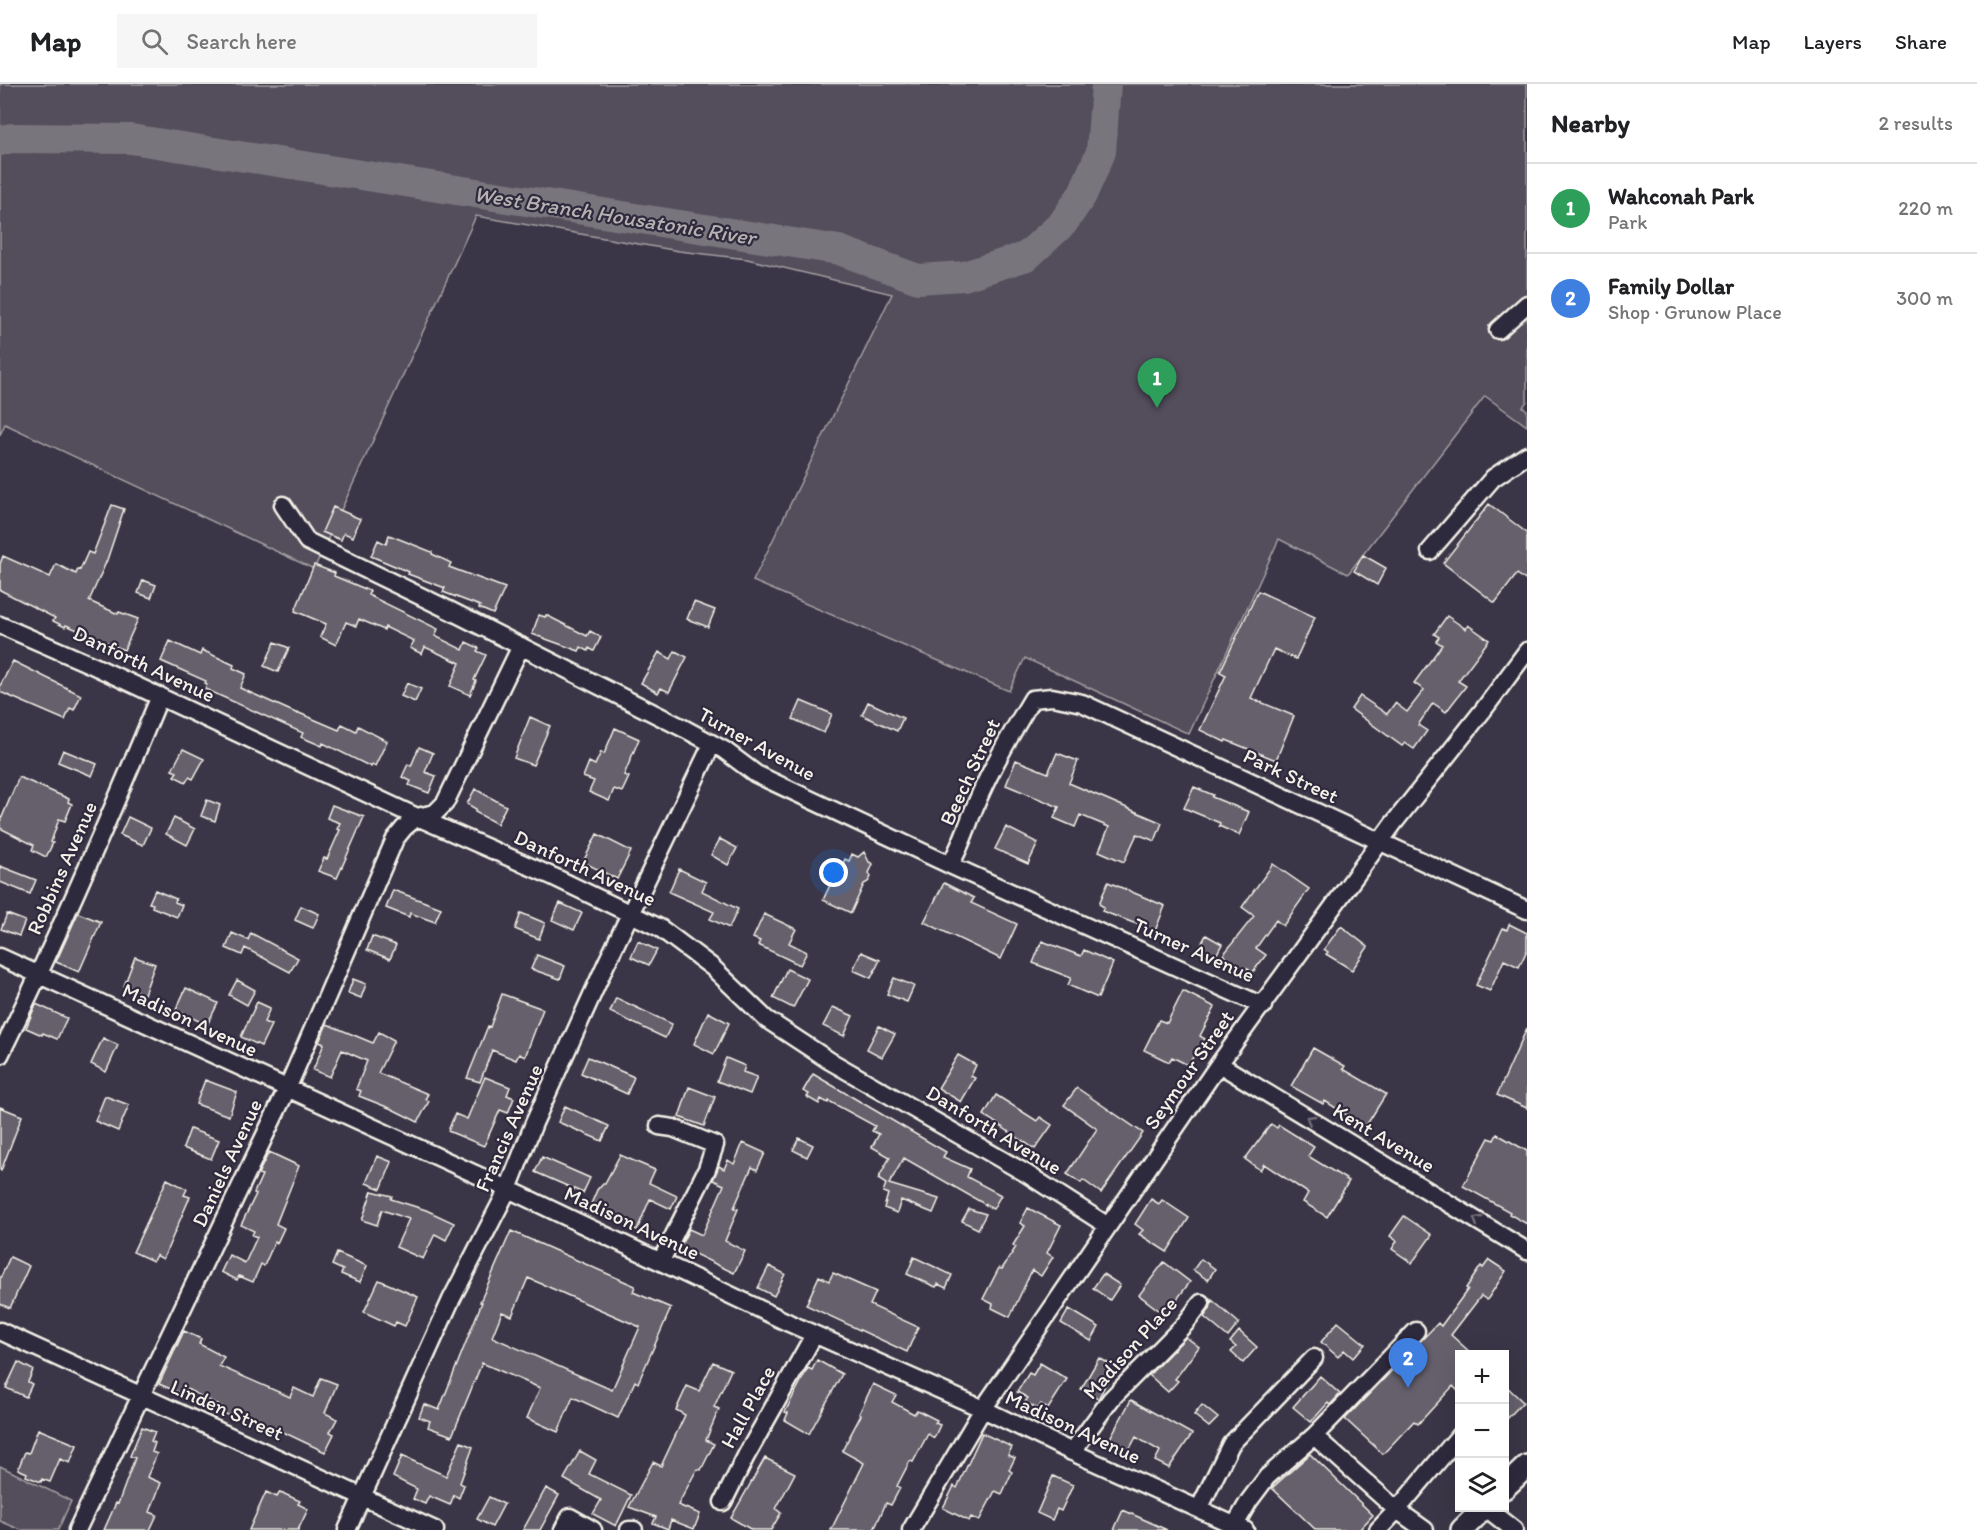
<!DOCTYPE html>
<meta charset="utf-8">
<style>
body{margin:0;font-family:Itim,sans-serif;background:#f6f6f6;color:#202124}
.controls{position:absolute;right:18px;bottom:18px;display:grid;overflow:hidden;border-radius:0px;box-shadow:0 6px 24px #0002}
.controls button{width:54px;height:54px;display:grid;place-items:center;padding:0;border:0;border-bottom:2px solid #e0e0e0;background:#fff;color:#202124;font:30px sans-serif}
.you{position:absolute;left:834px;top:789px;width:21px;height:21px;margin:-15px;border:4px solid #fff;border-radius:50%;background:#1a73e8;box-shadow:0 0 0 9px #1a73e833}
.badge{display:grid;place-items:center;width:39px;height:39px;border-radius:50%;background:#0b8043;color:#fff;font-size:20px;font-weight:700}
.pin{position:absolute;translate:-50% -50px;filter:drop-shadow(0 2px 3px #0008)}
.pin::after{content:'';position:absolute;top:32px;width:21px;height:18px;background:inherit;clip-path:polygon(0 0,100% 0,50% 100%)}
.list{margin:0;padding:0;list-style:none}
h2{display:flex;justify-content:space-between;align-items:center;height:78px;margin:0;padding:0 24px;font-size:26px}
h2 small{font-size:20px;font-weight:400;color:#757577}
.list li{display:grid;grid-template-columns:39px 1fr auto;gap:18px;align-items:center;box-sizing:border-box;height:90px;padding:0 24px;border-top:2px solid #e0e0e0}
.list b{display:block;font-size:22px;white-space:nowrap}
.list p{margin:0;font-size:20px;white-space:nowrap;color:#757577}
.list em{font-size:20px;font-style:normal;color:#757577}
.icon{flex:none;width:33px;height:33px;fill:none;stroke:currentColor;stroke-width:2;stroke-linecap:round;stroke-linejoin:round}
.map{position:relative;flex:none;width:1527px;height:1446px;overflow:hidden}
header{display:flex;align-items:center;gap:36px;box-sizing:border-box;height:84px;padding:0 30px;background:#fff;border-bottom:2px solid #e0e0e0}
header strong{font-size:28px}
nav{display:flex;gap:33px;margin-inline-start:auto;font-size:21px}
.search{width:420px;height:54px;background:#f6f6f6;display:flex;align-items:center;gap:15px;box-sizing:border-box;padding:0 21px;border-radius:0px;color:#757577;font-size:22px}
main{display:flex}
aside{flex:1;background:#fff}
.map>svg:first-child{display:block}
.green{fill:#534e5c;stroke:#a4a0a2;stroke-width:1.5}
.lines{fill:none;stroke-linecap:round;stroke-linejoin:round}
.river{stroke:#78747b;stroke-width:30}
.building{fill:#65616c;stroke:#f4f1e8;stroke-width:1.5;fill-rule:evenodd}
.minor-casing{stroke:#f4f1e8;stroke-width:21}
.major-casing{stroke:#f4f1e8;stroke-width:26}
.minor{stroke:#2f2a3d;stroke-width:16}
.major{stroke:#2f2a3d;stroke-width:21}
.oneway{stroke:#747079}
.labels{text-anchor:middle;stroke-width:4.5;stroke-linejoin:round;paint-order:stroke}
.street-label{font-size:21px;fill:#f4f1e8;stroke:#2f2a3d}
.water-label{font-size:22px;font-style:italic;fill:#b6b2b2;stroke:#2f2a3d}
</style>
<header>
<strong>Map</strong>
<div class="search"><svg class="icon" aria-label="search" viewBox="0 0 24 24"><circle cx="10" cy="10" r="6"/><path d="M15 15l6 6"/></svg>Search here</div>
<nav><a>Map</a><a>Layers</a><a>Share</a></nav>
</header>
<main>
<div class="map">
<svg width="1527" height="1446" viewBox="0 0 1527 1446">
<rect width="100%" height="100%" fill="#3b3647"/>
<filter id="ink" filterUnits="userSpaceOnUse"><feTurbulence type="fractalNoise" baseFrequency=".0167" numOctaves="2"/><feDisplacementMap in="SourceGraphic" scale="12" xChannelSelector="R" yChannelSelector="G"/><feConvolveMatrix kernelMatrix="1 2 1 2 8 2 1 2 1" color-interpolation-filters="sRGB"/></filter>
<g filter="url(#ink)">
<path class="green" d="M0,0h1527v317l-4,6 4,3v16l-42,-30 -137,178 -69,-35 -90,195 -164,-76 -16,33 -256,-110 139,-287 -145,-35 -68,-8 -203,-35 -162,353 -309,-145 -5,11z
M0,1382l71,35 -13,29h-37l-21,-9z"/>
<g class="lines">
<path class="river" d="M0,57l11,-3 120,1 708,111 79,29 46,-3 63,-20 36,-33 19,-28 19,-43 5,-68"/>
</g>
<path class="building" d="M1489,420l38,29v48l-10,-7 -22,29 -52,-40z
M112,421l12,4 -17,51 -18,41 29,13 1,-2 19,7 -14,31 -58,-25 -1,2 -12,-6 2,-3 -55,-28v-26l3,-8 47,21 6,-13 20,10 2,-5 2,1 8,-18 5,2z
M333,423l27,12 -7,18 -9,-4 -3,7 -19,-8z
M389,451l43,17v2l19,9 -2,4 56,21 -12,26 -14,-6 1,-2 -37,-14 2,-4 -37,-14 1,-2 -38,-16 7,-16 8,4z
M1363,471l23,13 -9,17 -23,-14z
M314,481l21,8 -1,3 36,15 -2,4 70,34 -3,7 28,14 3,-8 13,6 -2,3 9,4 -12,25 2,1 -6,14 -20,-9 10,-23 -35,-16 -3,7 -12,-6 4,-7 -29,-14 -1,3 -25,-11 -3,7 -10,-4 -10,23 -16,-8 6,-13 -31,-13z
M143,496l13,5 -5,13 -13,-5z
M1258,507l57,26 -19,42 -22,-10 -23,49 43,18 -18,44 -50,-20 -1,2 -25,-12 26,-55 -6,-3z
M694,518l21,8 -7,17 -21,-8z
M539,531l6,2 1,-2 41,21 3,-5 11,6 -7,14 -5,-3 -1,3 -7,-4 -2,4 -47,-17z
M1447,532l19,13 2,-4 21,15 -31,41 8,5 -20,26 -13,-9 -15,22 9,6 -13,18 -9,-6 -3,3 -51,-37 9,-13 27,18 8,-11 12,9 17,-22 -10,-7 28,-38 -6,-4 3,-4 -5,-3z
M170,557l30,14 2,-5 32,15 -1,3 13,6 -6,14 58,26 1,-1 40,17 3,-6 14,7 2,-5 29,15 -12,25 -3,-2 -1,3 -48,-24 -1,3 -21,-9 2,-4 -98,-44 2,-5 -2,-1 1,-2 -45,-20z
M275,558l14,6 -11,24 -14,-6z
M675,567l12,6 -18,35 -8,-4 -3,5 -17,-10 18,-31 12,7z
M13,577l68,34 -7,15 -4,-2 -5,12 -65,-28v-6z
M407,599l14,6 -6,13 -14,-6z
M801,617l31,13 -8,19 -31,-14z
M868,618l35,16 -6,13 -35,-16z
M530,633l20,9 -17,39 -19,-7z
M615,644l24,11 -15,36 5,2 -7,15 -8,-3 -5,12 -20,-9 5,-11 -11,-4 6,-15 6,3 6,-13 3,2z
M419,663l14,6 -8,19 11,4 -7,17 -20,-8 2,-4 -9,-4 6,-13 3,2z
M183,665l21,10 -11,20 -4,-2 -3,5 -12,-6 3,-4 -5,-2z
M63,666l34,14 -5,12 -34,-14z
M1057,669l21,8 -9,22 93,40 -7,18 -18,-7 -13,28 -25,-11 10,-24 -29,-12 -5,12 -21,-9 5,-11 -53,-22 10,-25 32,13z
M19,693l50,22 -1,3 4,2 -7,17 -6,-2 -8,23 2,1 -7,14 -14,-7 2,-5 -34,-17v-6z
M1194,703l19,8 -1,2 37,15 -10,23 -20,-9 1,-3 -36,-15z
M475,705l31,17 -9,18 -22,-12 1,-3 -9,-5z
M207,716l13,5 -5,16 -14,-5z
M332,721l32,12 -27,61 -19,-7 6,-13 3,1 13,-29 -3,-1 3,-6 -13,-5z
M128,733l23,11 -8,17 -23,-10z
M174,734l21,11 -8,16 -21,-11z
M1006,743l32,16 -10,21 -33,-15z
M597,750l34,17 -14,28 -34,-17z
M720,755l17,9 -9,17 -17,-10z
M864,768l5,10 4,2 -4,9 2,4 -3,5 -4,2 -13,29 -28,-13 9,-19 3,1 10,-23 4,2 3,-7 6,3z
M1273,780l36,25 -26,37 -7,-6 -20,28 10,7 -14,18 -5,-5 -2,4 -22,-17 31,-39 -12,-9z
M0,782l36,14 -6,14 -30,-12z
M679,785l27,13 -4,9 36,18 -9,19 -19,-9 4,-7 -45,-20z
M1108,798l57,24 -10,25 -53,-20 2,-4 -5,-3z
M944,799l30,15 -3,5 46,21 -16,35 -77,-37z
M155,806l21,9 -1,3 7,3 -5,12 -25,-10 1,-3 -4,-1z
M393,806l48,18 -6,14 -25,-9 -1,4 -23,-9z
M560,819l22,10 -8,17 -22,-10z
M301,822l18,8 -6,14 -18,-8z
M78,829l23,9 -22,50 -23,-10z
M521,829l24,10 -6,16 -24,-10z
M7,830l18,7 -6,15 -18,-7z
M764,830l32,15 -7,14 18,9 -7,13 -42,-20 2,-4 -7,-3z
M1509,840l18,9v17l-8,17 -15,-7 -14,31 -14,-6 27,-57 4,2z
M1341,842l27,21 -16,23 -26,-16 2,-2 -4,-3z
M232,849l16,7 3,-7 47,25 -8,14 -45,-24 -3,7 -16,-7z
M1206,851l16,9 -8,15 -16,-9z
M372,852l24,9 -6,14 -23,-9z
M638,857l19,9 -8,15 -18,-8z
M1042,857l39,15 3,-6 29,13 -15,35 -30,-13 3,-7 -38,-15z
M861,868l19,8 -9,18 -18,-8z
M537,871l28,11 -5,13 -29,-10z
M135,873l20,7 -11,30 -20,-8z
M787,885l21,10 -15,29 -20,-10z
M894,894l20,8 -7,16 -20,-8z
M353,895l13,5 -5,14 -13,-5z
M237,896l18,10 -8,15 -18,-10z
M186,904l32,15 -11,22 -31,-15z
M1183,907l32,16 -15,29 5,3 -17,26 -16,-8 -3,5 -25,-12 15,-30 8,3z
M502,910l41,15 -18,48 -6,-3 -3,6 -24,-10 -12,32 -13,-4 21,-52 2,1z
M616,914l56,26 -7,14 -55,-26z
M257,918l13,6 -6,14 7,3 -10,21 -20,-9z
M36,920l31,14 -10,21 -14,-6 -1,2 -16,-7z
M833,923l20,9 -9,20 -21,-10z
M708,928l21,11 -15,31 -20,-10z
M327,940l46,19 6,-11 15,8 -16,33 50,21 -3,5 4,2 -11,21 -26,-13 -33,-13 2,-5 -5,-2 11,-28 -25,-11 -12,27 -17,-7 11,-26 -5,-2z
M879,942l16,8 -13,23 -15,-8z
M1527,944v80l-30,-13z
M103,954l15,7 -12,27 -15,-8z
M1313,964l32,18 -2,3 43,25 -20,32 -7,-4 -3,5 -12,-7 3,-5 -22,-14 -2,3 -32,-18z
M958,971l18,10 -5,11 4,2 -14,24 -23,-14z
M588,973l46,20 -7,17 -46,-21z
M726,974l19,8 -2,6 14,5 -7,17 -33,-13z
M813,990l133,78 -3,5 27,12 -3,8 34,18 -8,14 -89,-51 -15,26 50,15 -6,14 -32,-13 -4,13 -13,-5 4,-14 -5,-2 3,-8 -8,-5 12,-22 -18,-10 7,-13 -7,-3 3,-5 -46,-25 -1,2 -7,-4 -2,5 -12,-7 2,-3 -6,-3z
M485,993l25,10 -3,8 7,3 -6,15 -8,-3 -16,36 -36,-15 7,-17 12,5z
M205,996l32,12 -8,24 -33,-12z
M689,1003l26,10 -11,29 -25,-9z
M1077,1004l66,45 -42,60 -18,-13 -2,3 -14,-9 30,-45 -33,-24z
M996,1011l41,26 3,-4 12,8 -17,24 -51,-34z
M105,1012l24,9 -11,26 -23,-10z
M565,1022l44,20 -7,15 -44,-19z
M0,1023l22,9 -21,55 -1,-1z
M1271,1040l6,4 2,-3 35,22 -6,9 41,25 -22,36 -24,-15 5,-9 -44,-29 -4,6 -15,-11z
M190,1045l29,11 -8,19 -28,-11z
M1497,1050l30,17v73l-18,-10 1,-2 -47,-26 26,-48 5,2z
M799,1054l14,7 -6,12 -14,-7z
M743,1059l22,10 -8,17 -5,-3 -18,41 4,1 -13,32 20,10 -11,22 -54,-26 9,-18 13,6 22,-50 -11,-5 6,-14 5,3 4,-9 6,4z
M269,1068l30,14 -23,58 8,4 -7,15 -2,-2 -11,25 -3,-2 -8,18 -14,-6 -2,4 -16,-8 8,-17 16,8 12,-26 -5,-2 2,-4 -13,-6 15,-31 -2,-1 8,-18 -4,-1z
M620,1071l35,15 -6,13 28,13 -6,13 -21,-10 -13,31 -19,-9 2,-4 -29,-13 6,-14 6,-7h2z
M377,1072l15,6 -11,27 -15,-6z
M542,1073l48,21 -7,15 -48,-21z
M167,1095l20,10 -3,6 6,2 -27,62 -7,-4 -3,6 -20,-9z
M372,1107l20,5 -1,3 35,11 28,13 -8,17 -11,-6 -12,25 -27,-12 13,-28 -27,-9 -5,15 -15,-5z
M1151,1115l8,5 3,-4 27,18 -22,34 -28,-18 4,-4 -8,-6z
M1028,1124l33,17 -14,28 6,4 -12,19 -9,-6 -22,47 -18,-9 1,-4 -10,-5 16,-31 3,1 14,-22 -3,-2 12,-19 -5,-3z
M969,1125l17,5 -8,15 -16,-8z
M1404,1132l28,19 -20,28 -20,-14 5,-8 -7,-5z
M511,1147l124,55 -2,6 38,16 -33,75 -3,-2 -17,37 -45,-21 -15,35 -31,-14 13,-30 -58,-25 -30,73 -24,-9 2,-6 -11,-4 5,-13 15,6 43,-108h-2zM528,1194l112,49 -28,63 -120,-53 10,-25 10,4z
M337,1169l30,13 -7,16 -19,-8 2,-4 -11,-5z
M10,1173l19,9 -19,42 -10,-4v-25z
M914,1173l38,18 -6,13 -8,-4 -2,3 -29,-13z
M1201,1175l14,10 -7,11 -15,-10z
M1489,1176l17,11 -19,29 -6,-4 -30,39 21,19h-12v39l-7,-7 -35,38 -4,-3 -31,33 -38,-35 93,-96 3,3 27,-37 -2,-1 15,-22 2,2z
M1164,1178l26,20 -25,33 -26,-20z
M769,1182l16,8 -11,22 -16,-8z
M833,1189l43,19 -6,13 48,22 -11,25 -101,-47 13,-29 10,5z
M1103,1190l17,11 -10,15 -17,-12z
M379,1196l39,17 -13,29 -9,-4 -2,4 -30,-14z
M1212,1216l27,23 -11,14 -24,-20 6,-8z
M1069,1225l30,18 -8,14 -30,-18z
M1338,1238l27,22 -12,14 -9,-8 -6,7 -17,-15z
M184,1247l17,8 -2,5 25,13 -5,9 71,31 4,-9 19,9 8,-19 16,6 -12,29 12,6 -7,13 4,2 -9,18 -84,-40 -3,7 -18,-7 2,-5 -39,-20 -3,6 -21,-9z
M1239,1247l18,16 -14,16 -12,-11 5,-5 -6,-5z
M1186,1253l13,10 -24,32 3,2 -10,11 -19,-17z
M1099,1274l16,9 -17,32 -17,-10z
M817,1276l25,14 -33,60 -24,-14 3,-7 -3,-1 23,-44 4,2z
M18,1278l15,8 -5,12 4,2 -6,13 -20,-9z
M713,1278l18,8 -17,37 5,2 -13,31 8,4 -13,26 -4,-1 -19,36 22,9 -6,15 -23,-9 -3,9 -15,-6 3,-6 -27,-10 24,-45 8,4 24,-51 -9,-5 11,-24 12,5z
M1040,1279l27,16 -19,30 -7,-5 -3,5 -13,-7 3,-4 -11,-6 12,-19 4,2z
M1320,1292l20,18 -10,11 -2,-2 -17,19 -18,-15z
M873,1300l23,11 -4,7 22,12 3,-4 20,10 -2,3 5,2 -6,13 -6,-4 -15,28 -3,-1 -13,25 3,2 -9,17 -5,-2 -12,27h-43l33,-67 -22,-12 19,-36 -2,-1z
M1504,1300l19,18 -19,20z
M1131,1316l61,34 -23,34 -14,-7 5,-10 -24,-14 -7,13 -20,-10z
M1202,1321l16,13 -9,9 -15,-12z
M142,1343l13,5 -4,9 4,2 -3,9 5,2 -10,23 14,6 -11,29 7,3 -7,15h-46l12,-27 2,1 17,-46 -5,-2z
M38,1345l39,16 -7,18 -10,-4 -10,23 -8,-3 -1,3 -15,-6 1,-3 -9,-4 7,-17 4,1z
M982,1349l30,14 -4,8 7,3 -6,12 3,2 -10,22 -7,-3 -16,30 -8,-4 -2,4 -26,-13 11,-22 3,2z
M461,1358l12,5 -13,36 4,2 -5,13 -5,-3 -4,10 -21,-9 -4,8 -12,-5 4,-10 -24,-12 9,-21 44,20z
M580,1367l16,9 -7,14 42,21 -15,31 -23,-12 8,-14 -37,-21z
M1310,1370l63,61 -14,15h-43l-44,-42z
M765,1374l30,15 -19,36 5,4 -10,17h-19l-21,-12z
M1053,1392l20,9 -12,26 -4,-2 -5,11 -15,-7z
M546,1404l13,7 -19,35h-17z
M266,1408l11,5 3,-5 20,9 -2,3 10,5 -10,21h-49z
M489,1413l15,7 -12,23 -15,-8z
M1123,1426l44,20h-53z"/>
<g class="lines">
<defs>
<path id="minor" d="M1498,246l29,-26
M283,421l24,36 142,69 236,119 39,21 32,24 194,91 313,141
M1430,467l63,-73 34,-23
M0,541l94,41 323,151 137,60 106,51 52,39 54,52 64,42 197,113 81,52
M950,781c13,-22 19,-46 29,-68 15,-34 34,-66 53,-98l20,-2 30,6 445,207
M0,873l508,232 281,134 194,86 89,43 173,78
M0,971c58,-118 110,-238 160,-359
M1219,980l308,187
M659,1042l14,2 42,17 -8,24 -46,92
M0,1247l435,199
M1314,1352l83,74 63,-75
M1072,1368l39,-53 74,-75 16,-21
M723,1418l23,-46 68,-121
M1486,1424l28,22
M1199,1425l32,-65 83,-86
M77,1446l210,-441 108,-250 9,-11 13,-11 18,-4 10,-10 76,-157
M347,1446l104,-230 57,-111 26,-66 72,-159 106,-220
M563,1446l7,-13 23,13
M629,1446h5
M911,1446l72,-121 236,-345 174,-240 91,-115 43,-58
M1232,1446l17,-29 18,-24 47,-41 102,-105
M1378,1446l19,-20 28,20"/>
<path id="major" d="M1504,1404l23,-22
M1462,1446l22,-22"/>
</defs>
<use href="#minor" class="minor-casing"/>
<use href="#major" class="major-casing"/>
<use href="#minor" class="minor"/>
<use href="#major" class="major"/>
</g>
<defs><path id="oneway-chevron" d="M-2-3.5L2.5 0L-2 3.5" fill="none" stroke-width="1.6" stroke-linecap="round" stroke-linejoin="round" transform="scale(1.5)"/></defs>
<g class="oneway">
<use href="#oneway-chevron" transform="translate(1310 1035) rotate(-149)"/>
<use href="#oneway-chevron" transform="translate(1477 1136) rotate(-149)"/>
</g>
</g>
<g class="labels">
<g class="street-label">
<text transform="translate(144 580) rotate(25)" y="7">Danforth Avenue</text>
<text transform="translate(757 660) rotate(29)" y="7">Turner Avenue</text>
<text transform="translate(970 688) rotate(-65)" y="7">Beech Street</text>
<text transform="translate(1291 692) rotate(25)" y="7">Park Street</text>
<text transform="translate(62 784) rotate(-66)" y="7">Robbins Avenue</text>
<text transform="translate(585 784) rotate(25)" y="7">Danforth Avenue</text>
<text transform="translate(1194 866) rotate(24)" y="7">Turner Avenue</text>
<text transform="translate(190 936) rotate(25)" y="7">Madison Avenue</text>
<text transform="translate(1189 986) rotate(-55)" y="7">Seymour Street</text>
<text transform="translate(509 1044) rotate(-66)" y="7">Francis Avenue</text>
<text transform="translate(994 1046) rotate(31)" y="7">Danforth Avenue</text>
<text transform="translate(1384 1054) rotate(31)" y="7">Kent Avenue</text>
<text transform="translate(227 1079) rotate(-65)" y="7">Daniels Avenue</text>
<text transform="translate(632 1139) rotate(25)" y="7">Madison Avenue</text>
<text transform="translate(1130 1264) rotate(-48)" y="7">Madison Place</text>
<text transform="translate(748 1323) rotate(-61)" y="7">Hall Place</text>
<text transform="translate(227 1326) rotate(24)" y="7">Linden Street</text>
<text transform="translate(1073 1343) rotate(25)" y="7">Madison Avenue</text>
</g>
<g class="water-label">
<text transform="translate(615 131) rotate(9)" y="8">West Branch Housatonic River</text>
</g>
</g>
</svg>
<div class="controls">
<button>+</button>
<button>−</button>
<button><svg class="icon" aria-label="layers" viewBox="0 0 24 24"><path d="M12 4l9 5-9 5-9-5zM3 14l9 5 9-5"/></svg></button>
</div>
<div class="you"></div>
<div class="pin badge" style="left:1157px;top:324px;background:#2e9e5b">1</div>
<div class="pin badge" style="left:1408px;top:1304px;background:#3f7fe0">2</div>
</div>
<aside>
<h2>Nearby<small>2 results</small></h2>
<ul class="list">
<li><span class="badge" style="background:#2e9e5b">1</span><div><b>Wahconah Park</b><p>Park</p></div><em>220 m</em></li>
<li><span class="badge" style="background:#3f7fe0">2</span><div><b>Family Dollar</b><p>Shop · Grunow Place</p></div><em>300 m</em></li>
</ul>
</aside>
</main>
